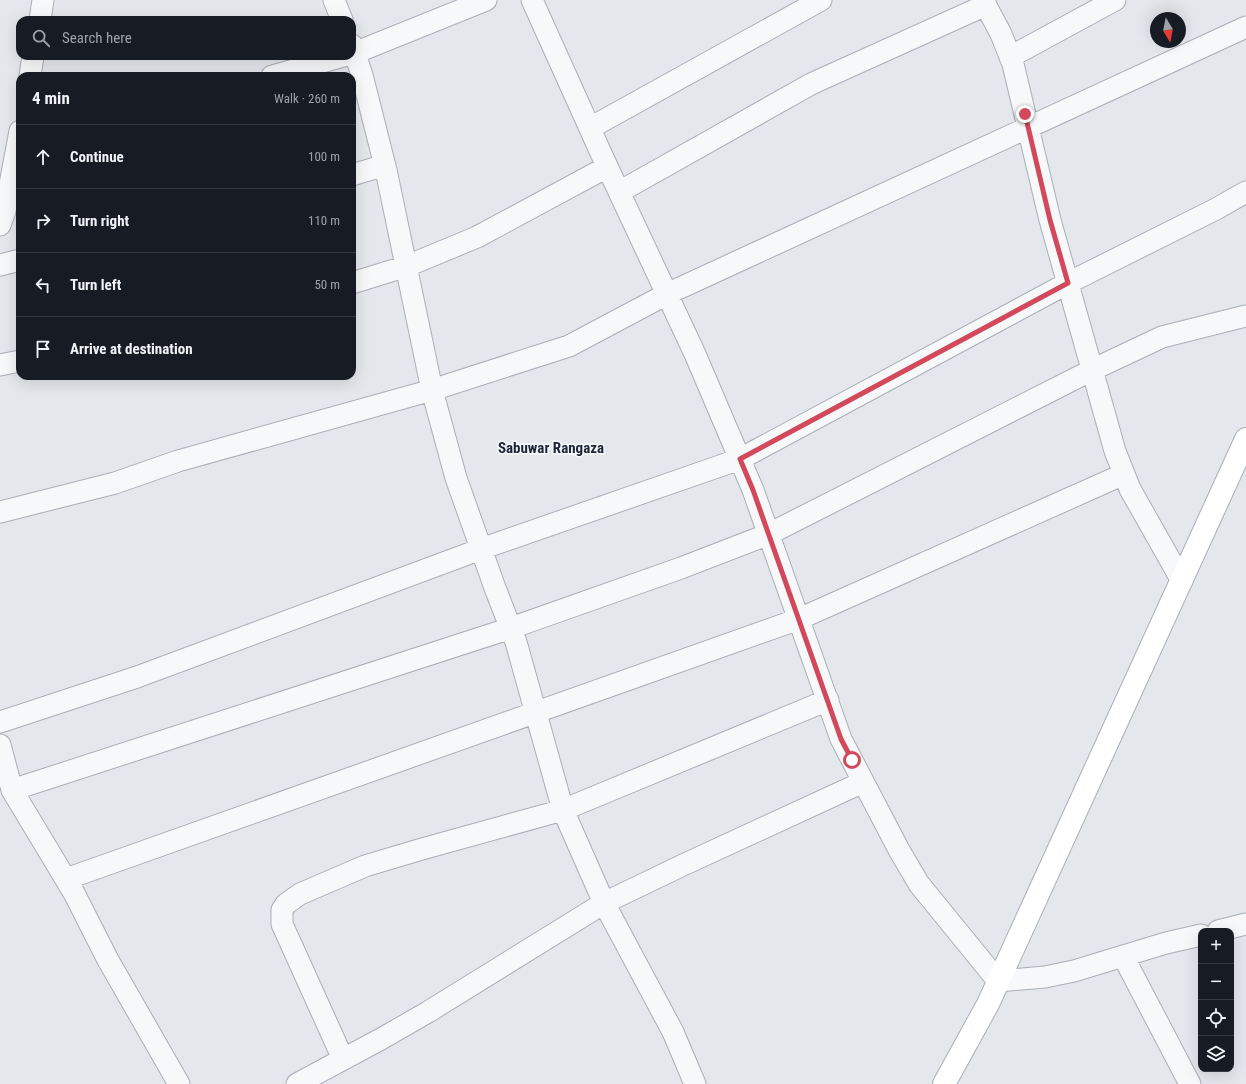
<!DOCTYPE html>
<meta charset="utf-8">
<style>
body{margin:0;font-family:"Roboto Condensed",sans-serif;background:#242831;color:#f1f3f6}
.controls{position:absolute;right:12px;bottom:12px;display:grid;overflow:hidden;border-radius:8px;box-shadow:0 4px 16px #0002}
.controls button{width:36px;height:36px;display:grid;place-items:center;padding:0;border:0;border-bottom:1px solid #363941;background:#171b24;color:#f1f3f6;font:20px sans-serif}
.compass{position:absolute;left:1150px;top:12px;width:36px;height:36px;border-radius:50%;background:#171b24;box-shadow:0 4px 16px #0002;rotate:170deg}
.stop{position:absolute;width:12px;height:12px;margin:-9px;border:3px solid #d1495b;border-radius:50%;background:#fff}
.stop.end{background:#d1495b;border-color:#fff;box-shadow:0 1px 4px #0008}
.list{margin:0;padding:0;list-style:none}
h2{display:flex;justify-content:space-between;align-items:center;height:52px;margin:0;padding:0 16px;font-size:17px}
h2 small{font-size:13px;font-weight:400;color:#9ea1a6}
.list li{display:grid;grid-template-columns:26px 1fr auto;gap:12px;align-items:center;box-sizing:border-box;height:64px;padding:0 16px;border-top:1px solid #363941}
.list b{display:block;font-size:15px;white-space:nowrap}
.list em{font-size:13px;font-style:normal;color:#9ea1a6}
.icon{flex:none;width:22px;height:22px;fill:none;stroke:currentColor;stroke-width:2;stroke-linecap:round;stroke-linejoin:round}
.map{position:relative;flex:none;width:1246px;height:1084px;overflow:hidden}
.search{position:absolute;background:#171b24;box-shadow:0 4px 16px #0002;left:16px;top:16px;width:340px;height:44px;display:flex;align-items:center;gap:10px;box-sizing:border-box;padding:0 14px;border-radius:12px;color:#9ea1a6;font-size:15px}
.panel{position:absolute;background:#171b24;box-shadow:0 4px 16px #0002;left:16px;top:72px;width:340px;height:308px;border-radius:12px}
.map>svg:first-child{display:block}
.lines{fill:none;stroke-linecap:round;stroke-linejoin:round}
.street-casing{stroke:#a9aeb7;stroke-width:23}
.secondary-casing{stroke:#a9aeb7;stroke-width:24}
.street{stroke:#f7f8fa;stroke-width:21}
.secondary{stroke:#fff;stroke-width:22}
.route{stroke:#d1495b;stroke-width:5}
.labels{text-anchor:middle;stroke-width:3.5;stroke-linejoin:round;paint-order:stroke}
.quarter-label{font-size:15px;font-weight:bold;fill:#1d2536;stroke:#f4f6f9}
</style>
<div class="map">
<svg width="1246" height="1084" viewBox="0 0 1246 1084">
<rect width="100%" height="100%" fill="#e4e7ec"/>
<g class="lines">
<defs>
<path id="street" d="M334,0l8,20
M532,0l73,162 90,192 58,136 88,249 58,111 20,34 79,97 47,-4 29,-6 92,-28 35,-8
M983,0l18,34 12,30 37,156 65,231 15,38 52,92
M40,20l3,-20
M352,45l10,30 24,95 46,220 24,88 39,110 21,54 47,168 41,93 69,129 22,52
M352,54l134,-54
M1010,57l105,-57
M30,76l3,-20
M272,76l72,-20
M590,128l231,-128
M352,175l33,-10
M619,192l192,-108 175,-79
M0,225l5,-14 15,-80
M0,265l20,-5
M352,283l55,-17 70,-29 130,-70
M0,365l20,-4
M0,512l115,-29 63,-22 254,-71 137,-44 98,-52 579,-267
M0,722l137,-45 344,-128 259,-90 328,-176 148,-74 30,-17
M0,745l12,45 62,103 34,67 71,124
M12,790l499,-162 170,-60 88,-34 323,-164 70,-33 84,-21
M66,879l733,-260 325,-145
M1218,931l28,-7
M1123,956l67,128
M343,1059l-61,-135v-14l4,-6 14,-10 65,-28 57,-17 141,-39 265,-110
M297,1084l84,-45 47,-27 176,-109 79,-38 180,-83"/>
<path id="secondary" d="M944,1084l44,-80 258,-565"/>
</defs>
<use href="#street" class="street-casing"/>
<use href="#secondary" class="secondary-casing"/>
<use href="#street" class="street"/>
<use href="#secondary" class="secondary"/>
</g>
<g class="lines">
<path class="route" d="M852,760l-11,-21 -88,-249 -13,-31 328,-176 -18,-63 -25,-106"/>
</g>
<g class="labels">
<g class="quarter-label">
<text x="551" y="453">Sabuwar Rangaza</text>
</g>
</g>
</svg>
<div class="controls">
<button>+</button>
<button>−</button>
<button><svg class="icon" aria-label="locate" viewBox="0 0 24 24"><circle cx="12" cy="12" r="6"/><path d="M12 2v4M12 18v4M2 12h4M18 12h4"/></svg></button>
<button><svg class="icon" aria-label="layers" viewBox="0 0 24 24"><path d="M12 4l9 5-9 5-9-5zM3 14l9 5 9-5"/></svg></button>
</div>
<svg class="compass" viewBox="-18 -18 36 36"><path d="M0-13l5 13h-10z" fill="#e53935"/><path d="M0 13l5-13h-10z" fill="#9ea1a6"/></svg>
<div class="stop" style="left:852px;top:760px"></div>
<div class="stop end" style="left:1025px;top:114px"></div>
<div class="search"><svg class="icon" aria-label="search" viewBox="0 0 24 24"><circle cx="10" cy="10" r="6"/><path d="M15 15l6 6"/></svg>Search here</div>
<section class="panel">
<h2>4 min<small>Walk · 260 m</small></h2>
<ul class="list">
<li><svg class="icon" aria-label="ahead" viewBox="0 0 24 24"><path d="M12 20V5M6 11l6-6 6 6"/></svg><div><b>Continue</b></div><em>100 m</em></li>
<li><svg class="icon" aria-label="right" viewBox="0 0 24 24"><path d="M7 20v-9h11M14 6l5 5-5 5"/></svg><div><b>Turn right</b></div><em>110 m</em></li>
<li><svg class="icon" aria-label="left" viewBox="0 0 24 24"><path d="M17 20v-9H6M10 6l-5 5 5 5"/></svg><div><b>Turn left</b></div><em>50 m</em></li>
<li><svg class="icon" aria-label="arrive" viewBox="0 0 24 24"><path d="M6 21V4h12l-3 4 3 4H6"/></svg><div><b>Arrive at destination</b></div></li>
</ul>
</section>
</div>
